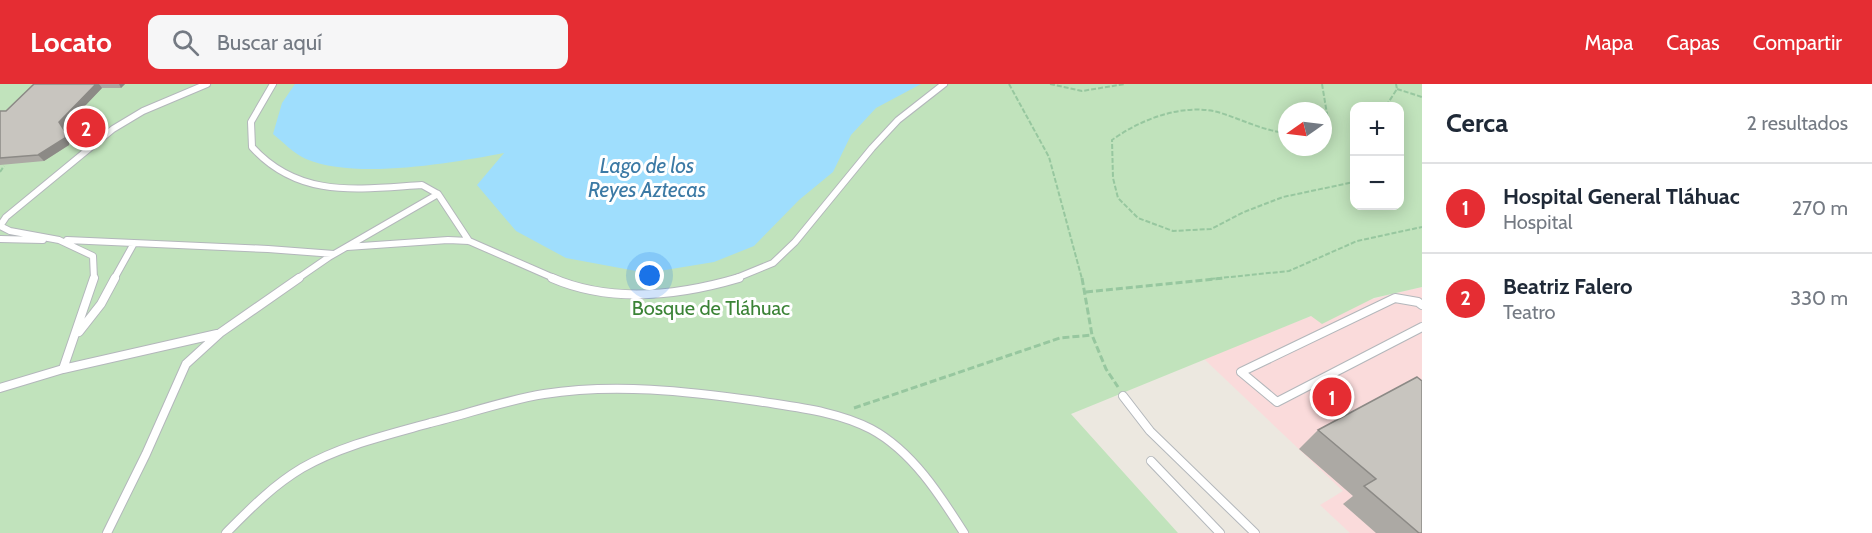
<!DOCTYPE html>
<html lang="es">
<meta charset="utf-8">
<style>
body{margin:0;font-family:Cabin,sans-serif;background:#f6f6f7;color:#1f2937}
.controls{position:absolute;right:18px;top:18px;display:grid;overflow:hidden;border-radius:12px;box-shadow:0 3px 15px #0003}
.controls button{width:54px;height:54px;display:grid;place-items:center;padding:0;border:0;border-bottom:2px solid #e0e1e3;background:#fff;color:#1f2937;font:30px sans-serif}
.compass{position:absolute;left:1278px;top:18px;width:54px;height:54px;border-radius:50%;background:#fff;box-shadow:0 3px 15px #0003;rotate:256deg}
.you{position:absolute;left:650px;top:192px;width:21px;height:21px;margin:-15px;border:4px solid #fff;border-radius:50%;background:#1a73e8;box-shadow:0 0 0 9px #1a73e833}
.badge{display:grid;place-items:center;width:39px;height:39px;border-radius:50%;background:#e52d33;color:#fff;font-size:20px;font-weight:700}
.pin{position:absolute;translate:-50% -50%;border:3px solid #fff;box-shadow:0 2px 6px #0006}
.list{margin:0;padding:0;list-style:none}
h2{display:flex;justify-content:space-between;align-items:center;height:78px;margin:0;padding:0 24px;font-size:26px}
h2 small{font-size:20px;font-weight:400;color:#747a83}
.list li{display:grid;grid-template-columns:39px 1fr auto;gap:18px;align-items:center;box-sizing:border-box;height:90px;padding:0 24px;border-top:2px solid #e0e1e3}
.list b{display:block;font-size:22px;white-space:nowrap}
.list p{margin:0;font-size:20px;white-space:nowrap;color:#747a83}
.list em{font-size:20px;font-style:normal;color:#747a83}
.icon{flex:none;width:33px;height:33px;fill:none;stroke:currentColor;stroke-width:2;stroke-linecap:round;stroke-linejoin:round}
.map{position:relative;flex:none;width:1422px;height:449px;overflow:hidden}
header{display:flex;align-items:center;gap:36px;box-sizing:border-box;height:84px;padding:0 30px;background:#e52d33;color:#fff}
header strong{font-size:28px}
nav{display:flex;gap:33px;margin-inline-start:auto;font-size:21px}
.search{width:420px;height:54px;background:#f6f6f7;display:flex;align-items:center;gap:15px;box-sizing:border-box;padding:0 21px;border-radius:12px;color:#747a83;font-size:22px}
main{display:flex}
aside{flex:1;background:#fff}
.map>svg:first-child{display:block}
.medical{fill:#fadbdb}
.green{fill:#c1e3bc;fill-rule:evenodd}
.water{fill:#9fdefd}
.lines{fill:none;stroke-linecap:round;stroke-linejoin:round}
.lane-far1-casing{stroke:#b3b7bb;stroke-width:8}
.lane-casing{stroke:#b3b7bb;stroke-width:10}
.path-far1{stroke:#97c79f;stroke-width:2;stroke-dasharray:5 2;stroke-linecap:butt}
.path{stroke:#97c79f;stroke-width:3;stroke-dasharray:7 3;stroke-linecap:butt}
.lane-far1{stroke:#fff;stroke-width:6}
.lane{stroke:#fff;stroke-width:8}
.wall{fill:#aca9a4}
.shaded-wall{fill:#8c8a86}
.building{fill:#c8c5bf;stroke:#8c8a86;stroke-width:1.5}
.labels{text-anchor:middle;stroke-width:6;stroke-linejoin:round;paint-order:stroke}
.park-label{font-size:20px;fill:#3b8336;stroke:#fff}
.water-label{font-size:21px;font-style:italic;fill:#3c7aa5;stroke:#fff}
</style>
<header>
<strong>Locato</strong>
<div class="search"><svg class="icon" aria-label="search" viewBox="0 0 24 24"><circle cx="10" cy="10" r="6"/><path d="M15 15l6 6"/></svg>Buscar aquí</div>
<nav><a>Mapa</a><a>Capas</a><a>Compartir</a></nav>
</header>
<main>
<div class="map">
<svg width="1422" height="449" viewBox="0 0 1422 449">
<rect width="100%" height="100%" fill="#ece8e0"/>
<path class="medical" d="M1422,203v246h-72l-30,-28 23,-14 -140,-133 124,-48z"/>
<path class="green" d="M0,0h1422v203l-48,11 -52,26 -11,-8 -240,98 107,119h-1178zM1354,22h46v100h-46zM1287,27h36v36h-36z"/>
<path class="water" d="M295,0h626l-45,24 -25,27 -18,37 -34,28 -45,46 -40,16 -67,11 -81,-15 -50,-27 -39,-46 27,-32c-52,10 -148,27 -198,6 -12,-5 -23,-17 -33,-25l9,-31z"/>
<g class="lines">
<defs>
<path id="lane-far1" d="M273,0l-22,38 1,25c47,52 106,42 170,38l16,9 31,47
M0,155l43,1
M67,156l201,9 66,5
M347,163l101,-7 21,1 87,38
M94,195l-1,-23 -34,-16 -49,-9 -10,-5 6,-9 107,-88 30,-18 64,-27
M114,195l19,-34
M297,195l32,-22 109,-63
M734,195l39,-16 22,-21 77,-94 26,-28 46,-36"/>
<path id="lane" d="M552,194c60,26 126,18 187,0
M1422,221l-4,-3 -23,-4 -154,74 36,30 145,-75
M79,248l22,-28 14,-26
M63,285l31,-91
M0,304l63,-19 154,-35
M1123,312l27,35 105,102
M1151,377l69,72
M107,449l39,-79 40,-90 34,-31 79,-55
M226,449c24,-24 46,-47 76,-65 38,-22 85,-33 128,-45 37,-9 76,-23 114,-29 70,-11 143,-3 213,7 37,6 80,10 114,28 41,22 69,66 93,104"/>
</defs>
<use href="#lane-far1" class="lane-far1-casing"/>
<use href="#lane" class="lane-casing"/>
<path class="path-far1" d="M1009,0l40,73 33,122
M1050,0l32,7 43,-7
M1322,0l6,36 -5,5
M1397,5l25,8
M1386,22l11,-17 -1,-5
M1287,49c-23,-2 -44,-13 -66,-20 -36,-11 -80,6 -109,27l1,38 5,20 20,20 35,13 38,-2 33,-17 39,-15 71,-15
M0,88l4,-6
M1210,195l79,-8 68,-30 65,-14"/>
<path class="path" d="M1082,194l10,57 14,34 12,18
M1086,208l138,-14
M854,324l206,-70 32,-3"/>
<use href="#lane-far1" class="lane-far1"/>
<use href="#lane" class="lane"/>
</g>
<path class="wall" d="M34,0h91l-4,4h-19l-39,41 7,10 -1,6 -25,16 -44,4v-54h6z
M1417,293l5,156h-46l-33,-29 10,-8 -54,-47 19,-19z"/>
<path class="shaded-wall" d="M96,0h3l3,4 -39,41 7,10 -1,6 -25,16 -6,-6 21,-33z
M119,0h6l-4,4z"/>
<path class="building" d="M34,0h62l-37,38 7,11 -1,5 -27,17 -38,3v-47h6z
M1417,293l5,4v152h-3l-55,-47 12,-7 -58,-49z"/>
<g class="labels">
<g class="park-label">
<text x="711" y="231">Bosque de Tláhuac</text>
</g>
<g class="water-label">
<text x="647" y="89">Lago de los<tspan x="647" dy="24">Reyes Aztecas</tspan></text>
</g>
</g>
</svg>
<div class="controls">
<button>+</button>
<button>−</button>
</div>
<svg class="compass" viewBox="-18 -18 36 36"><path d="M0-13l5 13h-10z" fill="#e53935"/><path d="M0 13l5-13h-10z" fill="#747a83"/></svg>
<div class="you"></div>
<div class="pin badge" style="left:1332px;top:313px">1</div>
<div class="pin badge" style="left:86px;top:44px">2</div>
</div>
<aside>
<h2>Cerca<small>2 resultados</small></h2>
<ul class="list">
<li><span class="badge">1</span><div><b>Hospital General Tláhuac</b><p>Hospital</p></div><em>270 m</em></li>
<li><span class="badge">2</span><div><b>Beatriz Falero</b><p>Teatro</p></div><em>330 m</em></li>
</ul>
</aside>
</main>
